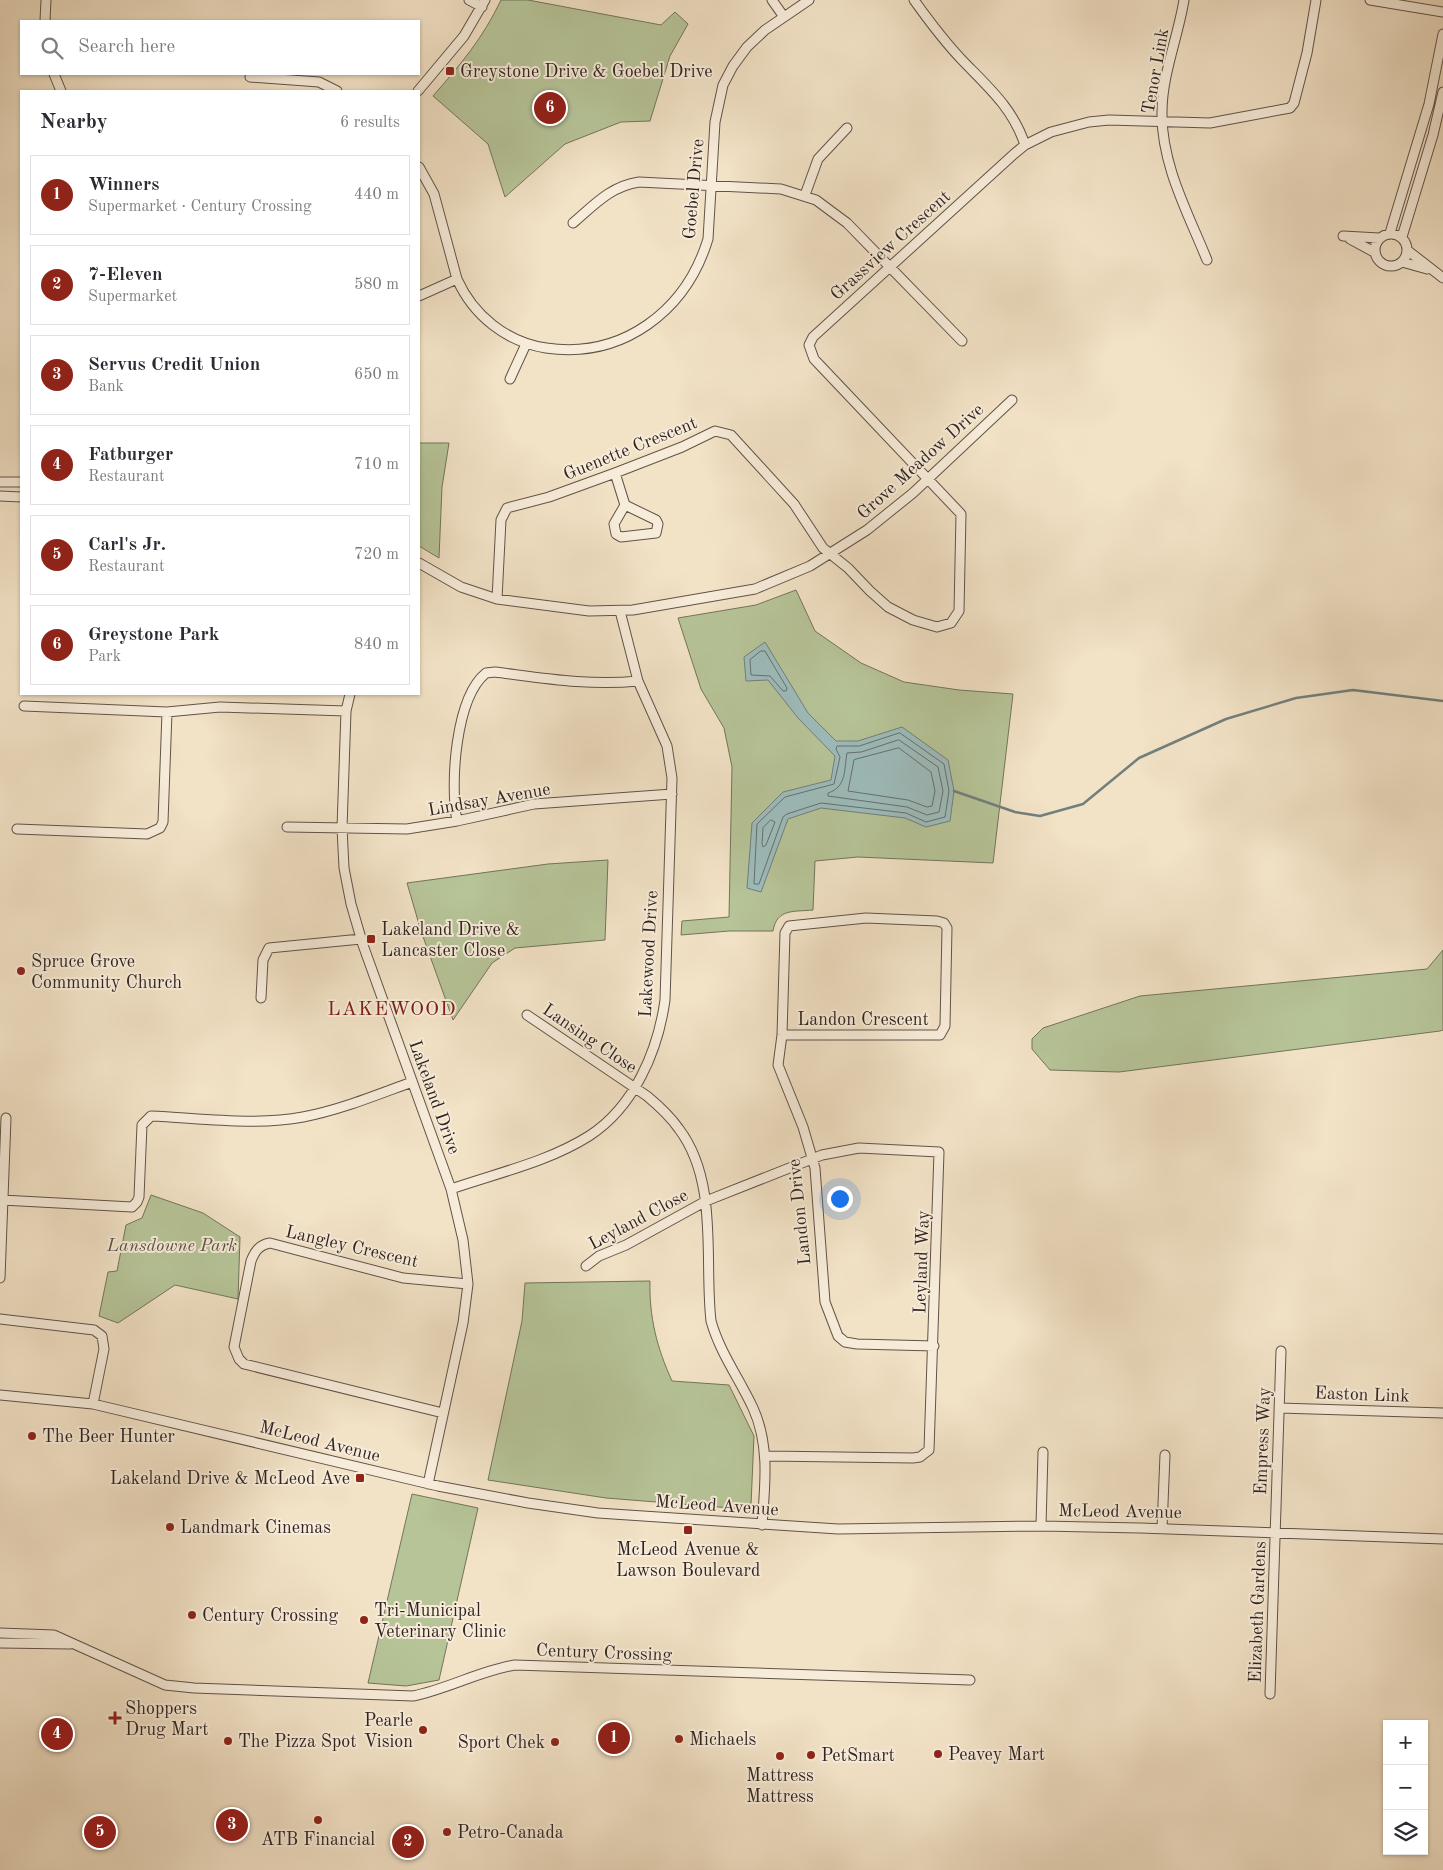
<!DOCTYPE html>
<meta charset="utf-8">
<style>
body{margin:0;font-family:"Old Standard TT",serif;background:#f2f2f3;color:#2b2b33}
.controls{position:absolute;right:15px;bottom:15px;display:grid;overflow:hidden;border-radius:0px;box-shadow:0 1px 4px #0004}
.controls button{width:45px;height:45px;display:grid;place-items:center;padding:0;border:0;border-bottom:1px solid #e1e1e2;background:#fff;color:#2b2b33;font:25px sans-serif}
.you{position:absolute;left:839px;top:1198px;width:18px;height:18px;margin:-12px;border:4px solid #fff;border-radius:50%;background:#1a73e8;box-shadow:0 0 0 8px #1a73e833}
.badge{display:grid;place-items:center;width:32px;height:32px;border-radius:50%;background:#8f2418;color:#fff;font-size:16px;font-weight:700}
.pin{position:absolute;translate:-50% -50%;border:2px solid #fff;box-shadow:0 1px 5px #0006}
.list{margin:0;padding:0;list-style:none}
h2{display:flex;justify-content:space-between;align-items:center;height:65px;margin:0;padding:0 20px;font-size:21px}
h2 small{font-size:16px;font-weight:400;color:#7c7c81}
.list li{display:grid;grid-template-columns:32px 1fr auto;gap:15px;align-items:center;box-sizing:border-box;height:80px;margin:0 10px 10px;padding:0 10px;border:1px solid #e1e1e2;border-radius:0px}
.list b{display:block;font-size:19px;white-space:nowrap}
.list p{margin:0;font-size:16px;white-space:nowrap;color:#7c7c81}
.list em{font-size:16px;font-style:normal;color:#7c7c81}
.icon{flex:none;width:28px;height:28px;fill:none;stroke:currentColor;stroke-width:2;stroke-linecap:round;stroke-linejoin:round}
.map{position:relative;flex:none;width:1443px;height:1870px;overflow:hidden}
.search{position:absolute;background:#fff;box-shadow:0 1px 4px #0004;left:20px;top:20px;width:400px;height:55px;display:flex;align-items:center;gap:12px;box-sizing:border-box;padding:0 18px;border-radius:0px;color:#7c7c81;font-size:19px}
.panel{position:absolute;background:#fff;box-shadow:0 1px 4px #0004;left:20px;top:90px;width:400px;height:605px;border-radius:0px}
.map>svg:first-child{display:block}
.green{fill:#b6c498;stroke:#73745c}
.water{fill:#9dbcbc;stroke:#717f7d}
.lines{fill:none;stroke-linecap:round;stroke-linejoin:round}
.shore{stroke:#66706e;stroke-width:1}
.stream{stroke:#717f7d;stroke-width:2.5}
.minor-casing{stroke:#605349;stroke-width:11}
.minor{stroke:#f7ecda;stroke-width:9}
.poi-dot{fill:#8f2418;stroke:#f7ecda;stroke-width:2}
.labels{text-anchor:middle;stroke-width:4;stroke-linejoin:round;paint-order:stroke}
.poi-label{font-size:18px;fill:#30231f;stroke:#f7ecda;text-anchor:start}
.street-label{font-size:18px;fill:#30231f;stroke:#f7ecda}
.park-label{font-size:18px;font-style:italic;fill:#585343;stroke:#f7ecda}
.quarter-label{font-size:20px;letter-spacing:1px;fill:#7a1f14;stroke:#f7ecda}
</style>
<div class="map">
<svg width="1443" height="1870" viewBox="0 0 1443 1870">
<rect width="100%" height="100%" fill="#f2e2c6"/>
<filter id="stains"><feTurbulence type="fractalNoise" baseFrequency=".004" numOctaves="4"/><feColorMatrix values="0 0 0 0 .2 0 0 0 0 .09 0 0 0 0 .02 0 0 0 .5 -.17"/></filter>
<radialGradient id="worn" r=".72"><stop offset=".6" stop-color="#630" stop-opacity="0"/><stop offset="1" stop-color="#630" stop-opacity=".3"/></radialGradient>
<path class="green" d="M501,0h27l133,25 14,-13 13,12 -18,32 -20,65 -29,1 -56,22 -60,53 -17,-53 -55,-48c28,-32 50,-58 68,-96z
M419,443h30l-7,44 -3,71 -20,-12z
M796,590l19,41 46,32 43,19 55,8 54,4 -20,169 -135,-6 -43,4 -2,49c-19,2 -36,-2 -40,21h-44l-48,4 1,-14 47,-4 3,-150 -8,-39 -23,-39 -23,-71 78,-13z
M608,860l-3,80 -90,8 -23,15 -39,57 -32,-89 -14,-48 141,-19z
M1443,950v80l-3,1 -321,41 -69,-2 -18,-21v-10l11,-11 97,-32 287,-27z
M151,1195l52,18 37,24 -2,62 -63,-14 -57,38 -19,-7 9,-44 9,-1 9,-46 16,-7z
M650,1281c-1,36 7,67 22,100l57,4 25,51 -3,69 -7,4 -138,-11 -118,-18 34,-159 3,-38z
M412,1494l66,14 -39,172 -33,6 -38,-3z"/>
<path class="water" d="M765,642l43,71 28,28h22l44,-14 46,33 6,31 -4,30 -24,6 -21,-9 -84,-10 -33,11 -27,73 -14,-4 5,-65 31,-31 48,-12 4,-24 -37,-38 -30,-38 -22,1 -2,-24z"/>
<g class="lines">
<path class="shore" d="M761,651h4l22,37 -1,3h-3l-13,-15 -19,-1 -1,-15z
M900,733l44,31 5,27 -4,26 -19,5 -20,-9 -85,-10 -34,11 -4,3 -24,67h-5l3,-60 28,-27 49,-13 6,-27 -4,-8 1,-3h22z
M899,740l39,27 5,24 -4,21 -12,3 -20,-8 -79,-11v-3c19,-6 16,-24 19,-40l14,-1z
M899,748l32,24 4,19 -3,15 -5,1 -19,-7 -60,-9 6,-31z
M771,820l4,2 -9,23 -3,2 -1,-3 1,-16z"/>
<path class="stream" d="M954,791l61,21 25,4 43,-12 56,-46 87,-39 70,-21 57,-8 90,11"/>
<defs>
<path id="minor" d="M469,0l13,7
M772,0l12,17
M914,0c15,21 30,41 48,60 26,27 51,48 63,85
M1184,0c-6,37 -22,75 -22,112 -1,52 26,101 45,148
M1370,0l73,12
M45,21l1,-21
M54,74l7,17
M250,77l69,5 18,9
M418,91l46,-55 21,-36
M419,167l15,27 23,85c16,36 49,63 89,69 77,11 140,-37 162,-109l7,-117 8,-37 10,-19 14,-19 18,-17 44,-30
M805,195l13,-36 29,-31
M573,223c21,-18 38,-37 66,-41l142,7 35,11 31,23 115,118
M1390,233l39,-129 14,-70
M1375 250a16 16 0 1 1 32 0a16 16 0 1 1-32 0Z
M1343,236l36,2
M1402,237l31,-102 10,-43
M1350,239l24,13
M1407,250l36,28
M1402,262l25,7
M419,296l38,-17
M510,379l16,-35
M615,473l10,32 31,15 2,4 -2,9 -35,4 -5,-3 -2,-10 11,-19
M0,482h21
M0,496l21,1
M419,563l42,24 36,12 92,12 44,-1 122,-21 55,-23 57,-36 46,-37 99,-93
M497,599l4,-79 6,-12 42,-11 66,-24 67,-26 33,-16 16,4 63,69 29,44 25,20 22,23 18,16 25,13 24,7 14,-4 8,-12 2,-97 -147,-155 -5,-14 4,-8 201,-183 11,-9 26,-13 38,-10 20,-2 101,3 80,-15 4,-5 13,-50 9,-53
M350,694l-4,17 -4,117 2,40 7,36 12,41 88,244 12,51 5,44 -5,39 -35,161
M24,706l143,6 53,-5 126,4
M457,821c-7,-36 -2,-123 29,-148l9,-1c48,6 94,14 143,9
M287,827l120,2 50,-8 77,-17 138,-10
M17,829l130,5 13,-6 3,-6 4,-110
M261,998l2,-38 6,-12 92,-9
M527,1015l120,81c12,10 23,20 32,33 40,53 25,131 32,192 9,32 28,57 42,87 17,37 12,78 9,117
M782,1035h158l5,-9 2,-98 -3,-5 -7,-2 -71,-3 -77,8 -4,7 -3,102 -4,30 25,62 12,41 10,134 13,34 7,6 12,2 77,2
M451,1189c46,-16 97,-27 138,-53 45,-29 69,-85 76,-136l7,-222 -5,-32 -29,-65 -18,-70
M2,1200l130,7 5,-5 2,-5 3,-72 9,-9c48,2 105,10 152,1 37,-7 73,-22 109,-35
M586,1266l13,-10 27,-11 80,-44 116,-46 37,-7 80,4 -10,298 -9,7 -7,1 -147,-2
M0,1278l6,-160
M0,1319l94,11 8,6 2,13 -11,55
M0,1395l93,9 345,82 90,17 70,10 240,16 203,-3 99,2 303,11
M1279,1408l164,5
M443,1413l-199,-49 -5,-5 -5,-12 17,-86c4,-10 8,-16 19,-18l133,35 65,6
M1041,1526l2,-74
M1162,1528l3,-73
M0,1633l54,2 111,50 29,3 219,8c35,-7 66,-25 102,-31l455,15
M0,1643l70,1
M1270,1694l11,-343"/>
</defs>
<use href="#minor" class="minor-casing"/>
<use href="#minor" class="minor"/>
</g>
<g class="poi-dot">
<rect x="445" y="66" width="10" height="10" rx="2.5"/>
<rect x="366" y="934" width="10" height="10" rx="2.5"/>
<circle cx="21" cy="971" r="5"/>
<circle cx="32" cy="1436" r="5"/>
<rect x="355" y="1473" width="10" height="10" rx="2.5"/>
<circle cx="170" cy="1527" r="5"/>
<rect x="683" y="1525" width="10" height="10" rx="2.5"/>
<circle cx="192" cy="1615" r="5"/>
<circle cx="364" cy="1620" r="5"/>
<path d="M112.5 1710.5h5v5h5v5h-5v5h-5v-5h-5v-5h5z"/>
<circle cx="423" cy="1730" r="5"/>
<circle cx="679" cy="1739" r="5"/>
<circle cx="228" cy="1741" r="5"/>
<circle cx="555" cy="1742" r="5"/>
<circle cx="938" cy="1754" r="5"/>
<circle cx="811" cy="1755" r="5"/>
<circle cx="780" cy="1756" r="5"/>
<circle cx="318" cy="1820" r="5"/>
<circle cx="447" cy="1832" r="5"/>
</g>
<g class="labels">
<g class="poi-label">
<text x="460" y="77">Greystone Drive &amp; Goebel Drive</text>
<text x="381" y="935">Lakeland Drive &amp;<tspan x="381" dy="21">Lancaster Close</tspan></text>
<text x="31" y="967">Spruce Grove<tspan x="31" dy="21">Community Church</tspan></text>
<text x="42" y="1442">The Beer Hunter</text>
<text x="350" y="1484" text-anchor="end">Lakeland Drive &amp; McLeod Ave</text>
<text x="180" y="1533">Landmark Cinemas</text>
<text x="688" y="1555" text-anchor="middle">McLeod Avenue &amp;<tspan x="688" dy="21">Lawson Boulevard</tspan></text>
<text x="374" y="1616">Tri-Municipal<tspan x="374" dy="21">Veterinary Clinic</tspan></text>
<text x="202" y="1621">Century Crossing</text>
<text x="125" y="1714">Shoppers<tspan x="125" dy="21">Drug Mart</tspan></text>
<text x="413" y="1726" text-anchor="end">Pearle<tspan x="413" dy="21">Vision</tspan></text>
<text x="689" y="1745">Michaels</text>
<text x="238" y="1747">The Pizza Spot</text>
<text x="545" y="1748" text-anchor="end">Sport Chek</text>
<text x="948" y="1760">Peavey Mart</text>
<text x="821" y="1761">PetSmart</text>
<text x="780" y="1781" text-anchor="middle">Mattress<tspan x="780" dy="21">Mattress</tspan></text>
<text x="457" y="1838">Petro-Canada</text>
<text x="318" y="1845" text-anchor="middle">ATB Financial</text>
</g>
<g class="street-label">
<text transform="translate(1155 71) rotate(-80)" y="6">Tenor Link</text>
<text transform="translate(693 189) rotate(-85)" y="6">Goebel Drive</text>
<text transform="translate(890 245) rotate(-42)" y="6">Grassview Crescent</text>
<text transform="translate(630 448) rotate(-22)" y="6">Guenette Crescent</text>
<text transform="translate(920 461) rotate(-42)" y="6">Grove Meadow Drive</text>
<text transform="translate(489 799) rotate(-10)" y="6">Lindsay Avenue</text>
<text transform="translate(648 954) rotate(-87)" y="6">Lakewood Drive</text>
<text x="863" y="1025">Landon Crescent</text>
<text transform="translate(590 1038) rotate(34)" y="6">Lansing Close</text>
<text transform="translate(435 1097) rotate(70)" y="6">Lakeland Drive</text>
<text transform="translate(799 1212) rotate(-96)" y="6">Landon Drive</text>
<text transform="translate(638 1219) rotate(-28)" y="6">Leyland Close</text>
<text transform="translate(352 1246) rotate(13)" y="6">Langley Crescent</text>
<text transform="translate(921 1262) rotate(-88)" y="6">Leyland Way</text>
<text transform="translate(1362 1394) rotate(2)" y="6">Easton Link</text>
<text transform="translate(320 1441) rotate(14)" y="6">McLeod Avenue</text>
<text transform="translate(1262 1441) rotate(-88)" y="6">Empress Way</text>
<text transform="translate(717 1505) rotate(4)" y="6">McLeod Avenue</text>
<text transform="translate(1120 1511) rotate(1)" y="6">McLeod Avenue</text>
<text transform="translate(1257 1612) rotate(-88)" y="6">Elizabeth Gardens</text>
<text transform="translate(604 1652) rotate(2)" y="6">Century Crossing</text>
</g>
<g class="park-label">
<text x="172" y="1251">Lansdowne Park</text>
</g>
<g class="quarter-label">
<text x="392" y="1015">LAKEWOOD</text>
</g>
</g>
<rect width="100%" height="100%" filter="url(#stains)"/>
<rect width="100%" height="100%" fill="url(#worn)"/>
</svg>
<div class="controls">
<button>+</button>
<button>−</button>
<button><svg class="icon" aria-label="layers" viewBox="0 0 24 24"><path d="M12 4l9 5-9 5-9-5zM3 14l9 5 9-5"/></svg></button>
</div>
<div class="you"></div>
<div class="pin badge" style="left:614px;top:1738px">1</div>
<div class="pin badge" style="left:408px;top:1842px">2</div>
<div class="pin badge" style="left:232px;top:1825px">3</div>
<div class="pin badge" style="left:57px;top:1734px">4</div>
<div class="pin badge" style="left:100px;top:1832px">5</div>
<div class="pin badge" style="left:550px;top:108px">6</div>
<div class="search"><svg class="icon" aria-label="search" viewBox="0 0 24 24"><circle cx="10" cy="10" r="6"/><path d="M15 15l6 6"/></svg>Search here</div>
<section class="panel">
<h2>Nearby<small>6 results</small></h2>
<ul class="list">
<li><span class="badge">1</span><div><b>Winners</b><p>Supermarket · Century Crossing</p></div><em>440 m</em></li>
<li><span class="badge">2</span><div><b>7-Eleven</b><p>Supermarket</p></div><em>580 m</em></li>
<li><span class="badge">3</span><div><b>Servus Credit Union</b><p>Bank</p></div><em>650 m</em></li>
<li><span class="badge">4</span><div><b>Fatburger</b><p>Restaurant</p></div><em>710 m</em></li>
<li><span class="badge">5</span><div><b>Carl's Jr.</b><p>Restaurant</p></div><em>720 m</em></li>
<li><span class="badge">6</span><div><b>Greystone Park</b><p>Park</p></div><em>840 m</em></li>
</ul>
</section>
</div>
